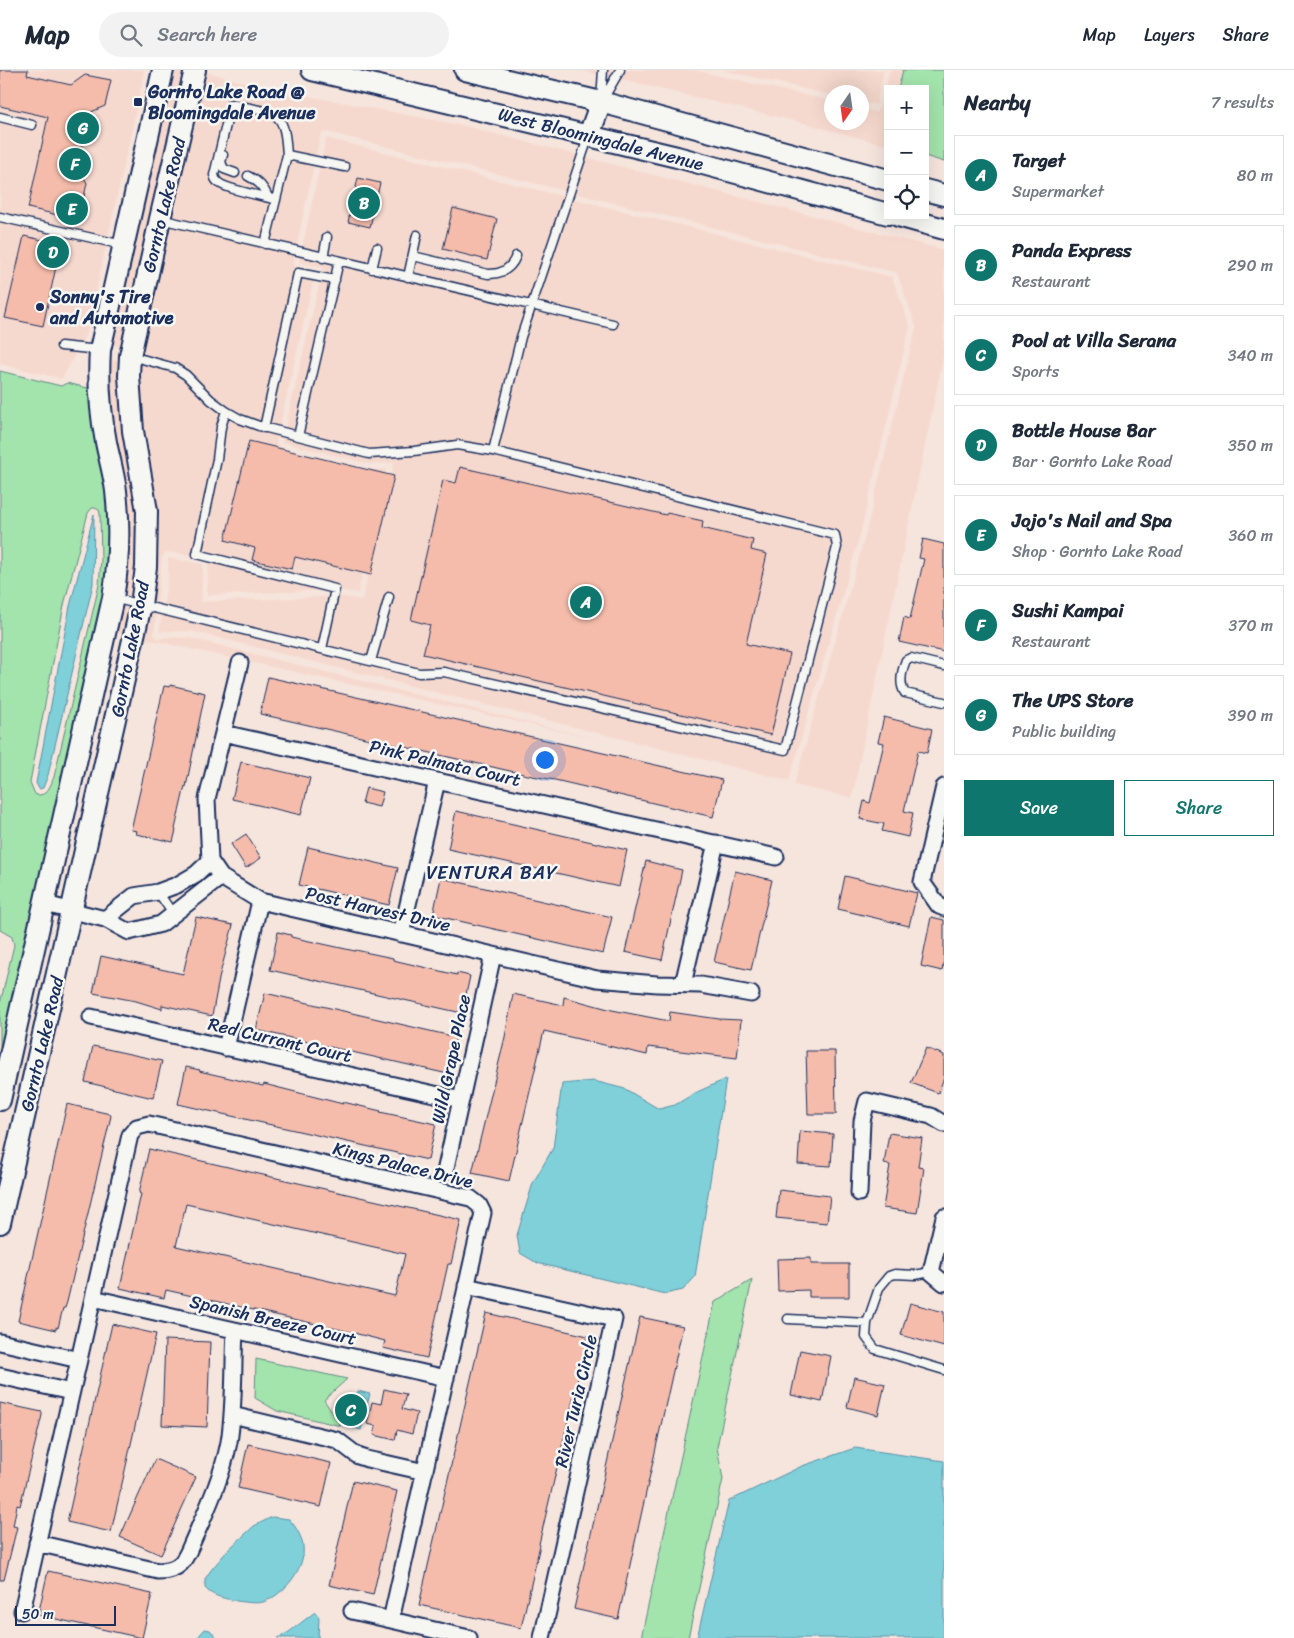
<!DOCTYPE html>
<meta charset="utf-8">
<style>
body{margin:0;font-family:Sriracha,sans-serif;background:#f2f2f3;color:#1f2937}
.controls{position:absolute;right:15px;top:15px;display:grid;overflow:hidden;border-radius:0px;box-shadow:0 5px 20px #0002}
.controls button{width:45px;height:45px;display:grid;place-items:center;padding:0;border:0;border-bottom:1px solid #e0e1e3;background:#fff;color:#1f2937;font:25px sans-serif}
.compass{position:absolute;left:824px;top:15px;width:45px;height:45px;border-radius:50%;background:#fff;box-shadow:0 5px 20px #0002;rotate:193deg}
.scale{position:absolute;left:15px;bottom:12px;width:101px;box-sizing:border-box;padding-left:5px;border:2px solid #1b2f5e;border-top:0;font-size:14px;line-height:18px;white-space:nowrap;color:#1b2f5e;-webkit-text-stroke:4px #f6f6f2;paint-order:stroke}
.you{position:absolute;left:544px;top:689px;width:18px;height:18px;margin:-12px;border:4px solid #fff;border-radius:50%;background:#1a73e8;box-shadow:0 0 0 8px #1a73e833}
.badge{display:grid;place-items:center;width:32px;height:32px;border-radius:50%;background:#0f766e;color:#fff;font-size:16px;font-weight:700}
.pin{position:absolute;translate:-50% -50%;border:2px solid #fff;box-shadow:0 1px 5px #0006}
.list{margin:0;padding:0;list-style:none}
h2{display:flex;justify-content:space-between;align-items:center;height:65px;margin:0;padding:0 20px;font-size:21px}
h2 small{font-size:16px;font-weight:400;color:#747a83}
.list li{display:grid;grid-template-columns:32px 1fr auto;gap:15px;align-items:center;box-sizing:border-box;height:80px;margin:0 10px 10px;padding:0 10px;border:1px solid #e0e1e3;border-radius:0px}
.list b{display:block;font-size:19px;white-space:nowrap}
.list p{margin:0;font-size:16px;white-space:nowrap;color:#747a83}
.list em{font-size:16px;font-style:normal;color:#747a83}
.actions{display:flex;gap:10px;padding:15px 20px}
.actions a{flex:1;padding:11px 0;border:1px solid #0f766e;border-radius:0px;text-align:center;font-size:18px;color:#0f766e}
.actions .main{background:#0f766e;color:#fff}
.icon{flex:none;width:28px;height:28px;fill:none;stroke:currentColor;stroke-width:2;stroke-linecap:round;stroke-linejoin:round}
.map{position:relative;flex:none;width:944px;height:1568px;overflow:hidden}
header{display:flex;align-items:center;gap:30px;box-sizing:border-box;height:70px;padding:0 25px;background:#fff;border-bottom:1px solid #e0e1e3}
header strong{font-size:24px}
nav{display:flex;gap:28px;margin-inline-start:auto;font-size:18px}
.search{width:350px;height:45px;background:#f2f2f3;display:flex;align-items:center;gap:12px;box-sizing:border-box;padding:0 18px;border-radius:28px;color:#747a83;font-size:19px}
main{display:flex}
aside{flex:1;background:#fff}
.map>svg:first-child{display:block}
.built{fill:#f6d9ce}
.green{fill:#a3e3ac;stroke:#5f8985;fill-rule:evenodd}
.water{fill:#7fd0d9;stroke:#5790a8}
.building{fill:#f5bcab;stroke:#1b2f5e;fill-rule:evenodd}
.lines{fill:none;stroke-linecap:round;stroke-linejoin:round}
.lane-casing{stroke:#1b2f5e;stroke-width:11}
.street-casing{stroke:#1b2f5e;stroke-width:19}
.secondary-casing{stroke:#1b2f5e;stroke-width:24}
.lane{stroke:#f6f6f2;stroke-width:8}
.street{stroke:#f6f6f2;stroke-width:15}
.secondary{stroke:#f6f6f2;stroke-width:20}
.poi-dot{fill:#1b2f5e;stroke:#f6f6f2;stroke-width:2}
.labels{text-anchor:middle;stroke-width:5;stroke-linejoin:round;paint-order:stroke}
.poi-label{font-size:18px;font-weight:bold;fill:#1b2f5e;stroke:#f6f6f2;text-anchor:start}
.street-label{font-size:18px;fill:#1b2f5e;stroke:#f6f6f2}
.neighbourhood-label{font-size:19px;letter-spacing:1px;fill:#1b2f5e;stroke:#f6f6f2}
</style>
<header>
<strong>Map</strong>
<div class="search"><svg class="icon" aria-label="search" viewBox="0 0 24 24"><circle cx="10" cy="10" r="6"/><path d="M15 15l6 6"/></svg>Search here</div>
<nav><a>Map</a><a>Layers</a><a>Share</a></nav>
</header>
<main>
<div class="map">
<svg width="944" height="1568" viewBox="0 0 944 1568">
<rect width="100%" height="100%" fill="#f6e5dd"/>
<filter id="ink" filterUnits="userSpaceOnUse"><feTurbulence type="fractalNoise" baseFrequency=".02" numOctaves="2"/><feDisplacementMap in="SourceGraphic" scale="10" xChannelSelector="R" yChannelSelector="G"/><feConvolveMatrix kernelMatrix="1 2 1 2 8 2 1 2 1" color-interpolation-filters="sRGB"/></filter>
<g filter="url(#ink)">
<path class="built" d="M0,0h143l1,5 -57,257 -25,47 -62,-15z
M170,0h18l-63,277 -16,-3z
M580,0h113l138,31 1,21h30v-14l14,4 5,-6 9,-36h13l-5,19h-10v44l-3,12 -78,-21z
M722,0h162l-8,35 -14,-3v-10h-30l-1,3z
M202,1l70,18 193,37 479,124v104l-92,444 -58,-13 70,-245 52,-213 -19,-54 -570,-141 -5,1 -2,4 -27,126 2,5 20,5 -39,170 5,6 87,21 18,-1 -28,124 -20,-3 -131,5 2,-35 -5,-3 -36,-5 -4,2 -2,4 -8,77 5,4 6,-2 25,1 405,101 -454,-101 4,-184 -9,-78z
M326,68l566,139 18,49 -51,213 -70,242 -598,-150h-27l-5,1 9,-54v-20l35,6 -2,38 137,-6 24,4 32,-137 -25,1 -87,-22 41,-174 -24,-6z
M107,289l16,3 18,172 -13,101 -15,-3 -3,-209z"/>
<path class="green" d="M903,0h41v92l-19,-6v-67h-27z
M0,301l61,15 6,-3 25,6 16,101 1,86 -109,492v-64l14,-59 -2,-8 -12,-7zM92,438h3l4,2 1,4 1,46 -2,25 -45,192c-4,9 -6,19 -18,18l-2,-3 -4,-10 34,-177 24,-92z
M752,1210l-35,167 6,32 -35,159h-47l74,-336z
M256,1289l91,20 -23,21 17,26 -64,-15 -22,-13z"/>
<path class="water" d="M94,444l-1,70 -45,191 -5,13 -4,1 -3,-6 34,-177z
M726,1009l-31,198 -12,13 -18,4 -128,-31 -17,-10 -3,-18 16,-52 20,-35 9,-64 32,-3 31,8 34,20 16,-4 20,-12z
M358,1321l12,3 -3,11 -4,-1 -4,13 5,2 -3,11 -11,-3 2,-4 -5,-1v-4h-2v-3l-6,-7 4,-7 6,-1v-2h4v-3h4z
M855,1378l89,13v177h-247l32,-137 73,-35z
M272,1447l17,2c7,8 12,16 14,27 3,22 -19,49 -40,56 -10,3 -44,-3 -52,-9 -2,-1 -4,-3 -6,-5v-9l6,-9 17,-20 26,-24z
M315,1542l4,5 -1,21h-40l11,-6z
M205,1559l5,1 7,8h-20z"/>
<path class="building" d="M0,0h28l-1,5 44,10 14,-10 26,5 -6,26 -16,7 -13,62 7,1 4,7 -8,37 -51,-12 20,-91 -48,-11z
M358,108l22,5 -10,44 -22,-5z
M453,138l44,11 -10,41 -44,-11z
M24,166l37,8 -18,82 -38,-8z
M249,371l145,35 -23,99 -76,-18 -3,12 -40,-9 3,-12 -30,-8z
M460,397l206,48 1,-2 36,8 -1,7 51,12 -2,10 16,4 -21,90 44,10 -19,81 -348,-81 7,-29 -19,-5 32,-140 13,3z
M923,469l21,5v108l-45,-10 5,-25 6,2 14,-60 -5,-1z
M268,607l454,103 -9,37 -158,-37 -23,-4 -272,-62z
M170,615l35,8 -19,94 -1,-1 -10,43 1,1 -3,12 -37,-8 1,-3 -6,-1 33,-144 6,1z
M884,647l48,12 -5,24 -9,-2 -14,60 9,2 -5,24 -26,-6 2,-7 -24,-5 4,-18 6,2 14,-60 -6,-1z
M241,692l69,16 -9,37 -69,-16z
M366,718l17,4 -4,15 -17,-4z
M456,741l171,39 -8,37 -171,-38z
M246,764l15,24 -15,10 -15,-24z
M308,777l90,21 -9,37 -90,-20z
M646,791l36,9 -20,90 -37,-8z
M735,801l37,9 -21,90 -37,-8z
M845,806l72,17 -8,33 -71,-17z
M441,808l171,39 -9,37 -170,-39z
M196,847l37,8 -13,49 -8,42 -50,-11v4l-26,-8 -43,-8 8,-37 82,18z
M931,847l13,3v46h-1l-1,5 -21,-5z
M278,862l13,3v2l64,14 1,-1 13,3 24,5v2l64,15v-2l13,3 -8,37 -192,-43z
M265,923l191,44 -8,37 -192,-44z
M513,924l50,11 1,-8 48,13 57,11 1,-9 49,7 22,1 -4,38 -89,-11 -1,8 -103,-24 -35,150 -37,-8 33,-136z
M93,976l69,15 -9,37 -68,-16z
M926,978l18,7v23l-6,15 -27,-10z
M806,981h29l1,63h-28z
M186,997l14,3 -1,1 35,8 29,7 1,-2 79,20v-2l38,9 -1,1 56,12 -8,36 -250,-56z
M67,1034l43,10 1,2 -44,186 -2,6h-2l-5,20 -2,-1v3l-38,-9z
M800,1061l33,3 -2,32 -33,-2z
M889,1063l33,5 -4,29 6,1 -7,45 -34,-5 7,-43 -6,-1z
M149,1079l312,71 -10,44h-3l-21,94 -44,-10 2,-7 -43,-11 -176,-40 -2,8 -44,-10 21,-94 -2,-1zM186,1134l219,50 -10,42 -219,-50z
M779,1120l51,6 -3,27 -51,-5z
M811,1188v6h38v33h-40v-7l-31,1 -1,-32z
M910,1233l34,9v35l-43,-12z
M486,1243l102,23 -49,208 1,1 -19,83 -102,-23z
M640,1247l43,9 -65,293 -44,-10z
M112,1254l44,10 -45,198 -44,-10z
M165,1270l45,2 -3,85 -45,-2z
M800,1280l31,6 -9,46 -31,-7z
M854,1307l31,7 -7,31 -31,-8z
M384,1319l22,5 -4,15 15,4 -5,21 -15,-4 -2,10 -21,-5 2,-9 -9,-2 5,-22 9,2z
M0,1333l42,9v3l-22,91 -3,-1 -4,21 4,1 -13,53h-4z
M248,1374l83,19 -10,44 -83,-19z
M155,1389l41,18 -35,78 -41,-18z
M353,1411l44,10 -24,104 -44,-10z
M48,1501l104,23 -10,44 -104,-23z"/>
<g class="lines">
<defs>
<path id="lane" d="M601,30l2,-30
M602,31l18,-31
M0,47l32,8
M223,85l-2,7 3,7 11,4
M248,106c10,5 15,10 20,21
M276,130c-12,-4 -52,-11 -58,-18 -3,-2 -3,-4 -4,-7l17,-71c11,3 39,6 46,13 9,8 9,27 10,38l58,12
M0,147l123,28
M160,149l453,105
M265,174l22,-89
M413,186l75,18c14,0 23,-5 28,-18
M323,188l4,-21
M372,199l5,-21
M408,207l9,-42
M61,276l38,4
M226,341l-5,16 -4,32 -20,95 138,35 -13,60
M264,358l34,-155 37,7
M298,366l41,-175
M493,381l28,-114 67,-199
M113,528l306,75 25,-1 341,78 52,-203 -2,-12 -342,-84 -36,-6 -43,6 -45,3 -110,-28 -19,-7 -14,-8 -15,-11 -25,-25 -11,-7 -44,-12
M371,591l18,-64
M944,596l-33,-8 -5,2c-4,10 -8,23 -1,33l39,9
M158,822l15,22
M788,1249l79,4 12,-35 10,-12 6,-2 20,1 16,-3
M867,1253l-1,14 9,12 69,21"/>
<path id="street" d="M240,593l-33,136 3,62 11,16 39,24 337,78 60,5 44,1 50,9
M223,663l553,124
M944,717l-22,95 17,24 5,2
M45,834l60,15 24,13 32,-8 60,-47
M105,849l29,-23 24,-4 19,-7 19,-11 14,-13
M401,864l36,-153
M683,914l33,-141
M91,947l370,83
M226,978l34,-147
M445,1102l48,-217
M859,1123l3,-72 5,-20 64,15 13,8
M944,1147l-13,55 13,11
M466,1216l148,33 -72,319
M93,1228l353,80
M0,1272l79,18
M0,1306l71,16
M232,1345l105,25 21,16 9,3 58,13
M37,1473l121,28c28,0 28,-17 39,-39 13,-29 26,-59 32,-90 6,-37 4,-75 6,-112
M22,1541l108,-476 7,-8 12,-3 321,74 9,7 4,8 -92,407
M352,1541l117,27"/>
<path id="secondary" d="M312,0l365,87 211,57
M465,0l136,32 287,78
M589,65l12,-33
M925,120l19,5
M898,146l46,13
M0,1030l113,-502c6,-36 7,-71 3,-107 -2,-17 -7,-33 -10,-49 -6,-31 -8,-61 -6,-92l63,-280
M0,1153l141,-618 5,-38 1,-56 -14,-80 -4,-55 1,-20 30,-137 35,-149"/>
</defs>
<use href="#lane" class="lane-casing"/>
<use href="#street" class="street-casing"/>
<use href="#secondary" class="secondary-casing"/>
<use href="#lane" class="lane"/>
<use href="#street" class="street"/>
<use href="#secondary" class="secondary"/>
</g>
</g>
<g class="poi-dot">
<rect x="133" y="27" width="10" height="10" rx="2.5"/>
<circle cx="40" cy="237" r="5"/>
</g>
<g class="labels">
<g class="poi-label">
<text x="148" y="28">Gornto Lake Road @<tspan x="148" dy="21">Bloomingdale Avenue</tspan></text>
<text x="50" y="233">Sonny's Tire<tspan x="50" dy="21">and Automotive</tspan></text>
</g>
<g class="street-label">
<text transform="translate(601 69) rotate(14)" y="6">West Bloomingdale Avenue</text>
<text transform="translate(164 135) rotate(-77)" y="6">Gornto Lake Road</text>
<text transform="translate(130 579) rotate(-79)" y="6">Gornto Lake Road</text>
<text transform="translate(445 693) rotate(13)" y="6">Pink Palmata Court</text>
<text transform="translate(378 839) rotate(13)" y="6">Post Harvest Drive</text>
<text transform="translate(280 970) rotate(13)" y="6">Red Currant Court</text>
<text transform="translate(42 974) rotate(-77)" y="6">Gornto Lake Road</text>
<text transform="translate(451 989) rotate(-78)" y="6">Wild Grape Place</text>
<text transform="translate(403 1095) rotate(14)" y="6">Kings Palace Drive</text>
<text transform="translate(273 1250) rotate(13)" y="6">Spanish Breeze Court</text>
<text transform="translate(576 1331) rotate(-77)" y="6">River Turia Circle</text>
</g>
<g class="neighbourhood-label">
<text x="492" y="809">VENTURA BAY</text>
</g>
</g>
</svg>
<div class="controls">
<button>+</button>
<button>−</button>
<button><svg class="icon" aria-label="locate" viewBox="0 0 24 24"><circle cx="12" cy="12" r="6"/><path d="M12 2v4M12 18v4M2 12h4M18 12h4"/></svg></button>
</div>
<svg class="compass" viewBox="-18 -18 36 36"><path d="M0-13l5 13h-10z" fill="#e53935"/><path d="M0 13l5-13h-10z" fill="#747a83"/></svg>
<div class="scale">50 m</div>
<div class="you"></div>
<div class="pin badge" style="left:586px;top:532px">A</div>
<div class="pin badge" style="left:364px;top:133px">B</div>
<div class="pin badge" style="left:351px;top:1340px">C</div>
<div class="pin badge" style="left:53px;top:182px">D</div>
<div class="pin badge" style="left:72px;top:139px">E</div>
<div class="pin badge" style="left:75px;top:94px">F</div>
<div class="pin badge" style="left:83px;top:58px">G</div>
</div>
<aside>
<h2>Nearby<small>7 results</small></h2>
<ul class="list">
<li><span class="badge">A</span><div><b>Target</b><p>Supermarket</p></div><em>80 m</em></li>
<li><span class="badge">B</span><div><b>Panda Express</b><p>Restaurant</p></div><em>290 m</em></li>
<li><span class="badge">C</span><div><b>Pool at Villa Serana</b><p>Sports</p></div><em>340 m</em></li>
<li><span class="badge">D</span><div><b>Bottle House Bar</b><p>Bar · Gornto Lake Road</p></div><em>350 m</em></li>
<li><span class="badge">E</span><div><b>Jojo's Nail and Spa</b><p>Shop · Gornto Lake Road</p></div><em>360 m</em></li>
<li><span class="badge">F</span><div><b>Sushi Kampai</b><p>Restaurant</p></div><em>370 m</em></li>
<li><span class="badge">G</span><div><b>The UPS Store</b><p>Public building</p></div><em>390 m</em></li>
</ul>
<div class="actions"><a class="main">Save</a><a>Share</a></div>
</aside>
</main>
